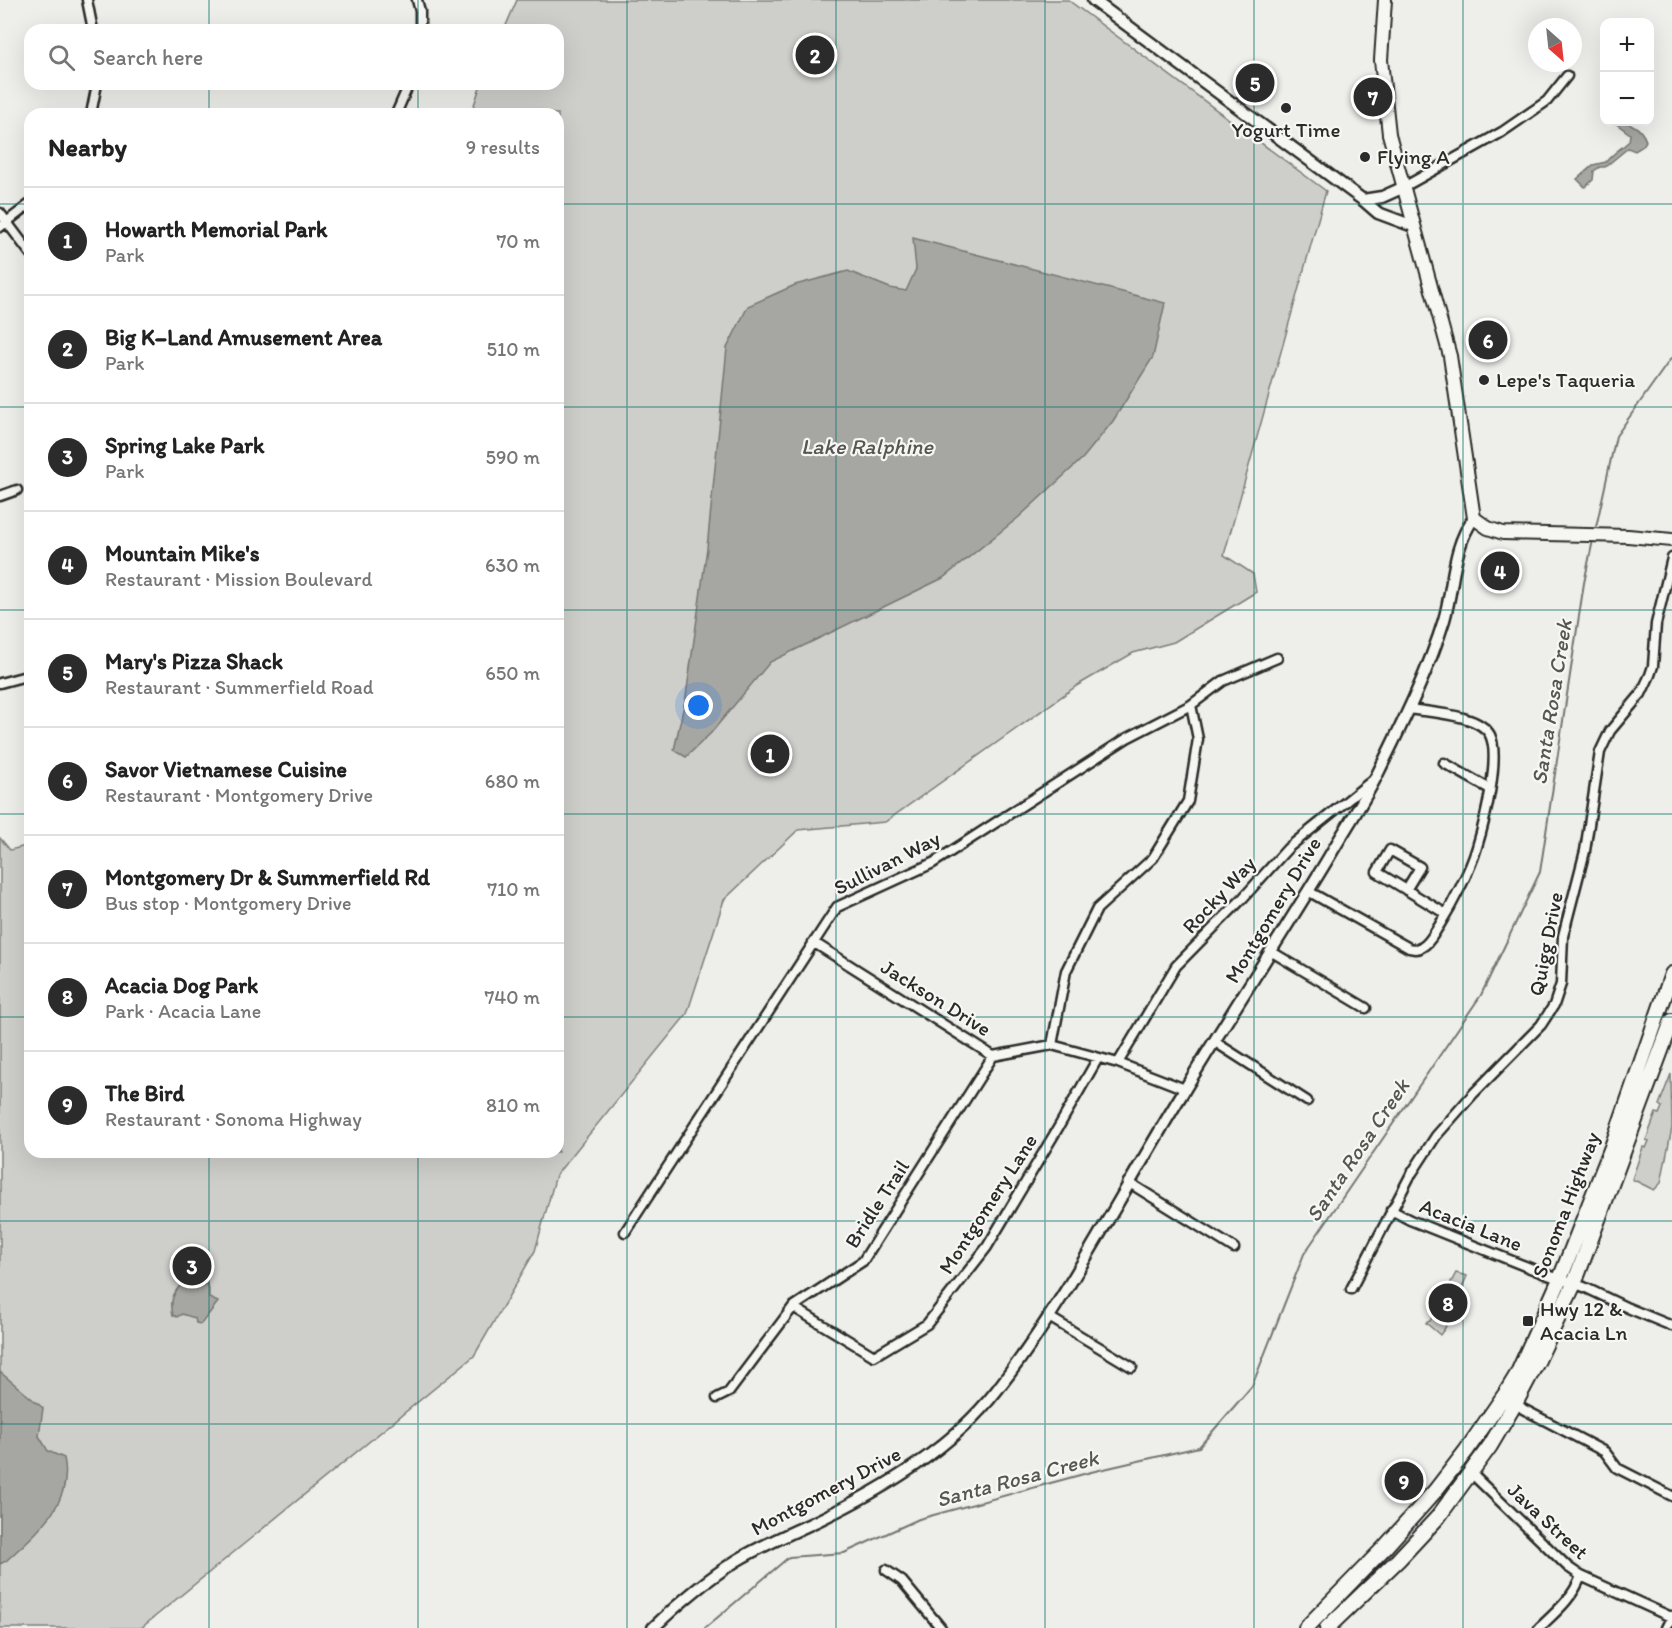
<!DOCTYPE html>
<meta charset="utf-8">
<style>
body{margin:0;font-family:Itim,sans-serif;background:#f2f2f2;color:#222}
.controls{position:absolute;right:18px;top:18px;display:grid;overflow:hidden;border-radius:12px;box-shadow:0 6px 24px #0002}
.controls button{width:54px;height:54px;display:grid;place-items:center;padding:0;border:0;border-bottom:2px solid #e0e0e0;background:#fff;color:#222;font:30px sans-serif}
.compass{position:absolute;left:1528px;top:18px;width:54px;height:54px;border-radius:50%;background:#fff;box-shadow:0 6px 24px #0002;rotate:153deg}
.you{position:absolute;left:699px;top:706px;width:21px;height:21px;margin:-15px;border:4px solid #fff;border-radius:50%;background:#1a73e8;box-shadow:0 0 0 9px #1a73e833}
.badge{display:grid;place-items:center;width:39px;height:39px;border-radius:50%;background:#2b2b2b;color:#fff;font-size:20px;font-weight:700}
.pin{position:absolute;translate:-50% -50%;border:3px solid #fff;box-shadow:0 2px 6px #0006}
.list{margin:0;padding:0;list-style:none}
h2{display:flex;justify-content:space-between;align-items:center;height:78px;margin:0;padding:0 24px;font-size:26px}
h2 small{font-size:20px;font-weight:400;color:#767676}
.list li{display:grid;grid-template-columns:39px 1fr auto;gap:18px;align-items:center;box-sizing:border-box;height:108px;padding:0 24px;border-top:2px solid #e0e0e0}
.list b{display:block;font-size:22px;white-space:nowrap}
.list p{margin:0;font-size:20px;white-space:nowrap;color:#767676}
.list em{font-size:20px;font-style:normal;color:#767676}
.icon{flex:none;width:33px;height:33px;fill:none;stroke:currentColor;stroke-width:2;stroke-linecap:round;stroke-linejoin:round}
.map{position:relative;flex:none;width:1672px;height:1628px;overflow:hidden}
.search{position:absolute;background:#fff;box-shadow:0 6px 24px #0002;left:24px;top:24px;width:540px;height:66px;display:flex;align-items:center;gap:15px;box-sizing:border-box;padding:0 21px;border-radius:18px;color:#767676;font-size:22px}
.panel{position:absolute;background:#fff;box-shadow:0 6px 24px #0002;left:24px;top:108px;width:540px;height:1050px;border-radius:18px}
.map>svg:first-child{display:block}
.green{fill:#cececa;stroke:#7c7c7a;stroke-width:1.5}
.water{fill:#a6a6a3;stroke:#757573;stroke-width:1.5}
.lines{fill:none;stroke-linecap:round;stroke-linejoin:round}
.stream{stroke:#757573;stroke-width:2}
.minor-casing{stroke:#2b2b2b;stroke-width:13}
.tertiary-casing{stroke:#2b2b2b;stroke-width:15}
.secondary-casing{stroke:#2b2b2b;stroke-width:16}
.primary-casing{stroke:#2b2b2b;stroke-width:18}
.minor{stroke:#f6f6f2;stroke-width:8}
.tertiary{stroke:#f6f6f2;stroke-width:10}
.secondary{stroke:#f6f6f2;stroke-width:12}
.primary{stroke:#f6f6f2;stroke-width:14}
.grid{fill:none;stroke:#0f766e;stroke-width:1.5;stroke-opacity:0.55}
.poi-dot{fill:#2b2b2b;stroke:#f6f6f2;stroke-width:2}
.labels{text-anchor:middle;stroke-width:4.5;stroke-linejoin:round;paint-order:stroke}
.poi-label{font-size:21px;fill:#2b2b2b;stroke:#f6f6f2;text-anchor:start}
.street-label{font-size:21px;fill:#2b2b2b;stroke:#f6f6f2}
.water-label{font-size:22px;font-style:italic;fill:#565655;stroke:#f6f6f2}
</style>
<div class="map">
<svg width="1672" height="1628" viewBox="0 0 1672 1628">
<rect width="100%" height="100%" fill="#eeeeea"/>
<filter id="ink" filterUnits="userSpaceOnUse"><feTurbulence type="fractalNoise" baseFrequency=".0167" numOctaves="2"/><feDisplacementMap in="SourceGraphic" scale="12" xChannelSelector="R" yChannelSelector="G"/><feConvolveMatrix kernelMatrix="1 2 1 2 8 2 1 2 1" color-interpolation-filters="sRGB"/></filter>
<g filter="url(#ink)">
<path class="green" d="M517,0h551l258,191 -102,364 29,19 3,18 -82,50 -41,11 -55,32 -193,137 -87,8 -74,70 -37,114 -131,161 -21,76 -61,105 -333,272h-141v-790l10,12 20,-5v307h528v-1038h-87l10,-30h77v-54h-54z
M1671,1074l1,54 -11,55 -7,7 -22,-11 11,-32 3,1 3,-7 -3,-1 10,-27 3,1 3,-7 -3,-2z
M1456,1273l11,3 -22,52 -5,7 -14,-12 4,-2z"/>
<path class="water" d="M1614,122c14,-1 27,4 32,19l-3,5 -8,5 -7,-3 -23,19h-5l-6,4 -1,9 -8,7 -8,-8 16,-14 13,-3c7,-9 15,-13 23,-21l1,-7z
M913,238l252,65 -12,54 -40,64 -30,37 -64,59 -76,61 -173,84 -59,71 -25,24 -12,-7 12,-54 21,-148 20,-200 21,-42 47,-21 53,-14 42,17 16,3 10,-22z
M192,1274l7,4 -2,7 4,1 6,-2 2,5v9l9,4 -17,22 -5,-1 -1,-5 -13,-4 -5,3 -4,-2c-5,-20 5,-28 19,-41z
M0,1372l43,36 -4,28 9,15 16,7c10,46 -28,75 -58,103l-6,3z"/>
<g class="lines">
<path class="stream" d="M1595,532l21,-96 56,-79
M705,1628l84,-71 55,-4 75,-34 172,-47 108,-25 53,-61 52,-132 177,-259 59,-123 44,-289 9,-43"/>
<defs>
<path id="minor" d="M87,0l6,30
M417,0l3,11v19
M91,114l6,-30
M396,114l13,-30
M1402,188l100,-56 45,-31 20,-25
M0,213l30,40
M0,227l30,-23
M0,496l17,-6
M0,683l30,-8
M1444,763l46,26
M1406,890l14,-23 -30,-17 -13,22 69,42
M1308,891l101,57c5,1 9,2 13,-1 8,-4 12,-14 17,-21 13,-21 31,-55 38,-79 7,-23 24,-90 13,-112 -11,-21 -59,-22 -80,-26
M813,942l180,114 59,-11 66,18 67,26
M1272,952l94,56
M1215,1042l92,59
M1052,1045l14,-74 31,-62 56,-51 35,-57 10,-62 -7,-34
M1118,1063l58,-97 67,-68 45,-50 86,-69
M1128,1182l106,66
M1391,1210l19,10 135,54 39,13 44,21 44,18
M625,1232l212,-325 96,-44 194,-125 64,-33 32,-24 54,-23
M1351,1289l59,-113 26,-40 37,-42 68,-69 13,-20 7,-21 2,-48 22,-85 15,-99 10,-21 31,-37 9,-19 3,-9 3,-42 16,-66
M793,1307l81,49 53,-32 60,-77 71,-119 40,-70
M1049,1317l83,50
M717,1398l12,-6 64,-85 70,-46 130,-205
M1516,1402l7,7 82,43 12,16 55,28
M1472,1474l96,93 13,9 90,41
M886,1570l16,11 39,47
M1539,1628c17,-16 34,-30 42,-52
M1666,1628l6,-12"/>
<path id="tertiary" d="M1093,0l270,200 15,13 35,13
M1363,200l19,-3 20,-9
M653,1628c26,-25 53,-48 83,-67 26,-16 56,-28 83,-41 66,-32 132,-71 178,-130 71,-91 124,-197 185,-296 48,-80 99,-157 147,-237 16,-28 36,-57 50,-86 24,-49 49,-99 65,-151 10,-34 8,-73 30,-102"/>
<path id="secondary" d="M1385,0l-4,60 8,74 61,222 24,162 14,10 15,5 125,3 44,4"/>
<path id="primary" d="M1306,1628l79,-81 50,-56 31,-40 40,-58 11,-18 43,-96 52,-132 60,-173
M1327,1628l71,-68 40,-43 52,-71 26,-44 22,-42 36,-76 98,-263"/>
</defs>
<use href="#minor" class="minor-casing"/>
<use href="#tertiary" class="tertiary-casing"/>
<use href="#secondary" class="secondary-casing"/>
<use href="#primary" class="primary-casing"/>
<use href="#minor" class="minor"/>
<use href="#tertiary" class="tertiary"/>
<use href="#secondary" class="secondary"/>
<use href="#primary" class="primary"/>
</g>
</g>
<path class="grid" d="M209,0v30M418,0v30M627,0v1628M836,0v1628M1045,0v1628M1254,0v1628M1463,0v1628M209,84v30M418,84v30M0,204h30M558,204h1114M0,407h30M558,407h1114M0,610h30M558,610h1114M0,814h30M558,814h1114M0,1017h30M558,1017h1114M209,1152v476M418,1152v476M0,1221h1672M0,1424h1672"/>
<g class="poi-dot">
<circle cx="1286" cy="108" r="6"/>
<circle cx="1365" cy="157" r="6"/>
<circle cx="1484" cy="380" r="6"/>
<rect x="1522" y="1315" width="12" height="12" rx="3"/>
</g>
<g class="labels">
<g class="poi-label">
<text x="1286" y="137" text-anchor="middle">Yogurt Time</text>
<text x="1377" y="164">Flying A</text>
<text x="1496" y="387">Lepe's Taqueria</text>
<text x="1540" y="1316">Hwy 12 &amp;<tspan x="1540" dy="24">Acacia Ln</tspan></text>
</g>
<g class="street-label">
<text transform="translate(887 863) rotate(-27)" y="7">Sullivan Way</text>
<text transform="translate(1219 895) rotate(-47)" y="7">Rocky Way</text>
<text transform="translate(1273 910) rotate(-59)" y="7">Montgomery Drive</text>
<text transform="translate(1546 944) rotate(-79)" y="7">Quigg Drive</text>
<text transform="translate(936 998) rotate(32)" y="7">Jackson Drive</text>
<text transform="translate(877 1204) rotate(-57)" y="7">Bridle Trail</text>
<text transform="translate(988 1204) rotate(-57)" y="7">Montgomery Lane</text>
<text transform="translate(1566 1205) rotate(-69)" y="7">Sonoma Highway</text>
<text transform="translate(1471 1225) rotate(22)" y="7">Acacia Lane</text>
<text transform="translate(826 1491) rotate(-28)" y="7">Montgomery Drive</text>
<text transform="translate(1548 1521) rotate(43)" y="7">Java Street</text>
</g>
<g class="water-label">
<text x="867" y="454">Lake Ralphine</text>
<text transform="translate(1551 702) rotate(-81)" y="8">Santa Rosa Creek</text>
<text transform="translate(1357 1150) rotate(-56)" y="8">Santa Rosa Creek</text>
<text transform="translate(1017 1478) rotate(-15)" y="8">Santa Rosa Creek</text>
</g>
</g>
</svg>
<div class="controls">
<button>+</button>
<button>−</button>
</div>
<svg class="compass" viewBox="-18 -18 36 36"><path d="M0-13l5 13h-10z" fill="#e53935"/><path d="M0 13l5-13h-10z" fill="#767676"/></svg>
<div class="you"></div>
<div class="pin badge" style="left:770px;top:754px">1</div>
<div class="pin badge" style="left:815px;top:55px">2</div>
<div class="pin badge" style="left:192px;top:1266px">3</div>
<div class="pin badge" style="left:1500px;top:571px">4</div>
<div class="pin badge" style="left:1255px;top:83px">5</div>
<div class="pin badge" style="left:1488px;top:340px">6</div>
<div class="pin badge" style="left:1373px;top:97px">7</div>
<div class="pin badge" style="left:1448px;top:1303px">8</div>
<div class="pin badge" style="left:1404px;top:1481px">9</div>
<div class="search"><svg class="icon" aria-label="search" viewBox="0 0 24 24"><circle cx="10" cy="10" r="6"/><path d="M15 15l6 6"/></svg>Search here</div>
<section class="panel">
<h2>Nearby<small>9 results</small></h2>
<ul class="list">
<li><span class="badge">1</span><div><b>Howarth Memorial Park</b><p>Park</p></div><em>70 m</em></li>
<li><span class="badge">2</span><div><b>Big K–Land Amusement Area</b><p>Park</p></div><em>510 m</em></li>
<li><span class="badge">3</span><div><b>Spring Lake Park</b><p>Park</p></div><em>590 m</em></li>
<li><span class="badge">4</span><div><b>Mountain Mike's</b><p>Restaurant · Mission Boulevard</p></div><em>630 m</em></li>
<li><span class="badge">5</span><div><b>Mary's Pizza Shack</b><p>Restaurant · Summerfield Road</p></div><em>650 m</em></li>
<li><span class="badge">6</span><div><b>Savor Vietnamese Cuisine</b><p>Restaurant · Montgomery Drive</p></div><em>680 m</em></li>
<li><span class="badge">7</span><div><b>Montgomery Dr &amp; Summerfield Rd</b><p>Bus stop · Montgomery Drive</p></div><em>710 m</em></li>
<li><span class="badge">8</span><div><b>Acacia Dog Park</b><p>Park · Acacia Lane</p></div><em>740 m</em></li>
<li><span class="badge">9</span><div><b>The Bird</b><p>Restaurant · Sonoma Highway</p></div><em>810 m</em></li>
</ul>
</section>
</div>
